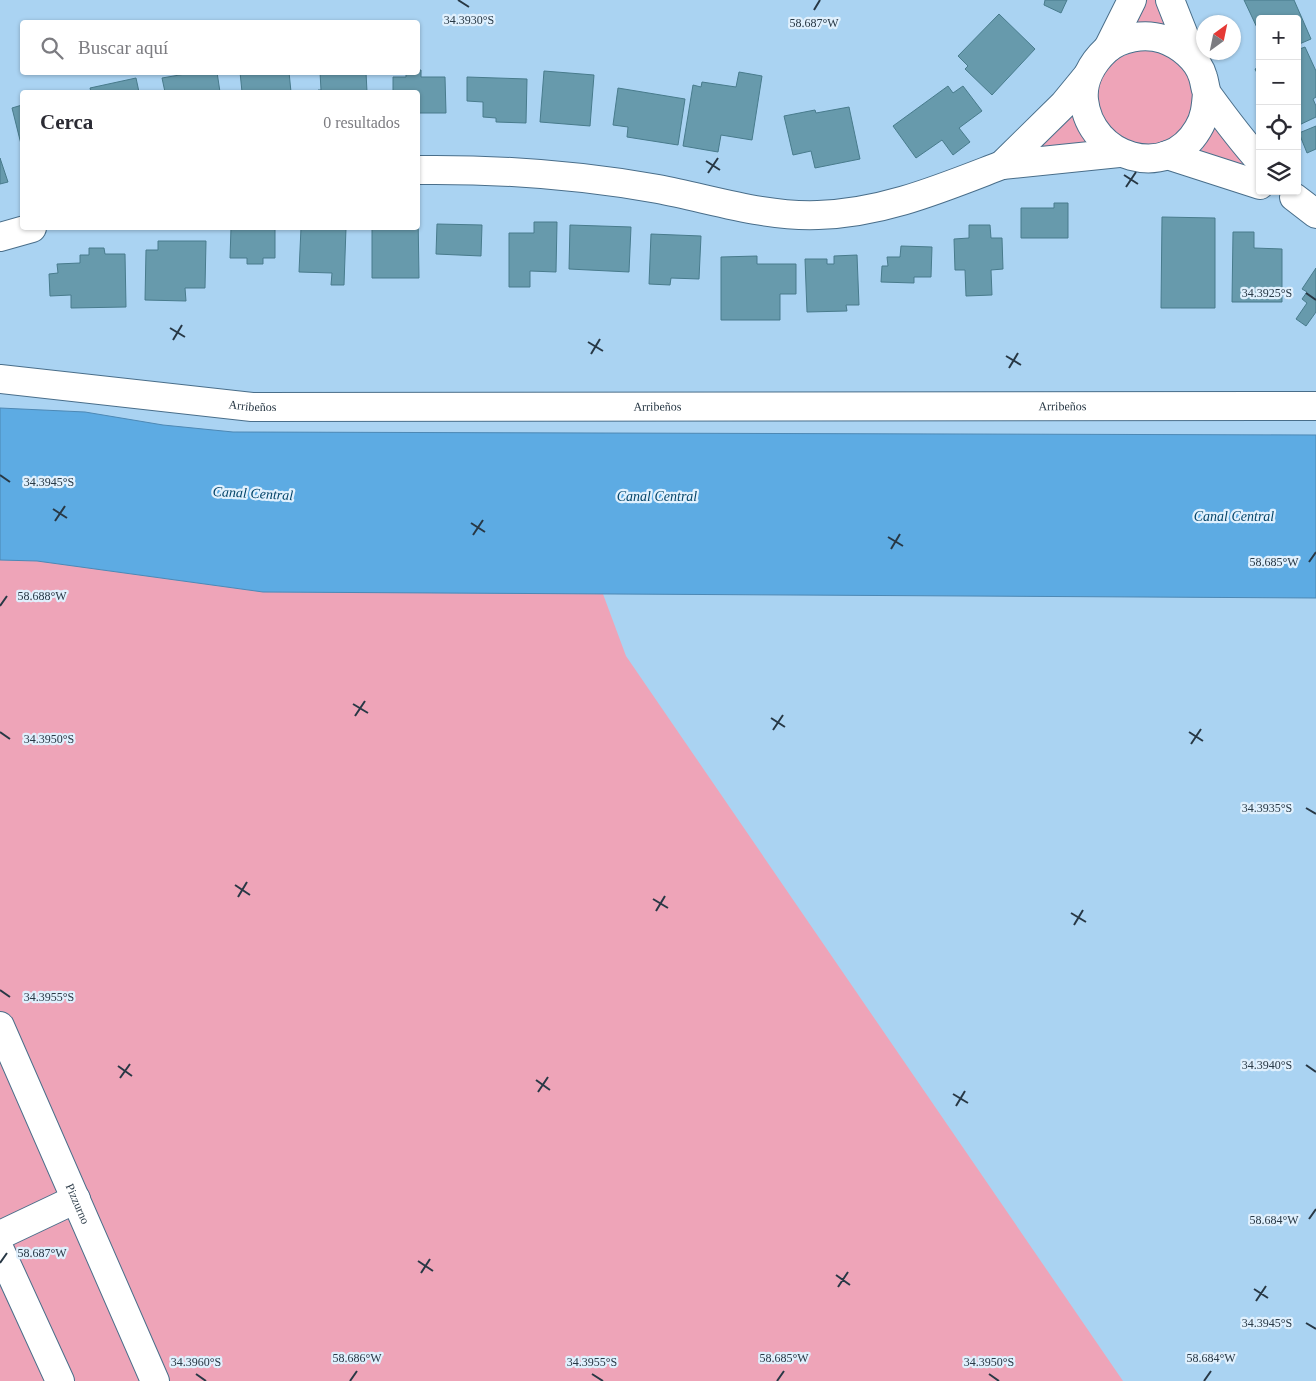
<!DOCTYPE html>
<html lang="es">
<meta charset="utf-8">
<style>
body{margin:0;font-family:Georgia,serif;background:#f2f2f3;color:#2b2b33}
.controls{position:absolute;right:15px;top:15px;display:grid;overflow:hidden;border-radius:5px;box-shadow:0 1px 4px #0004}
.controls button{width:45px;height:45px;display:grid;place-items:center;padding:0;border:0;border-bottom:1px solid #e1e1e2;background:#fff;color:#2b2b33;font:25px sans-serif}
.compass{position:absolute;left:1196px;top:15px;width:45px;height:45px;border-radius:50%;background:#fff;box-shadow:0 1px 4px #0004;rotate:33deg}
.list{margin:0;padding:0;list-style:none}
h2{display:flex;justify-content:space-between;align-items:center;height:65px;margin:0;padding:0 20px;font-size:21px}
h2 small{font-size:16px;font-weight:400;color:#7c7c81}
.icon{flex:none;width:28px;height:28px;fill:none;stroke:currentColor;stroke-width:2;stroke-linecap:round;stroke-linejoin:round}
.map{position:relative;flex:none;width:1316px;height:1381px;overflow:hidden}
.search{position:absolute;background:#fff;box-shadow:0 1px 4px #0004;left:20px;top:20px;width:400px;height:55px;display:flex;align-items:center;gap:12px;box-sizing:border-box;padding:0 18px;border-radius:5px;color:#7c7c81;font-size:19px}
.panel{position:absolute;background:#fff;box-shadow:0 1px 4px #0004;left:20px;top:90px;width:400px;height:140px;border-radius:5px}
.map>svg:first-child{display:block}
.green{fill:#eea4b8}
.water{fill:#5dabe3;stroke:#4d88b4}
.building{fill:#679aac;stroke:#487b8c}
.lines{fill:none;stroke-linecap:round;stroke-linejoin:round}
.minor-casing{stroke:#496e8a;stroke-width:30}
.minor{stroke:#fff;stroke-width:28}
.ticks{fill:none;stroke:#283845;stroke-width:2}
.labels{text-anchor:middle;stroke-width:4.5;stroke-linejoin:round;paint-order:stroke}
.street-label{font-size:12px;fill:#283845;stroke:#e0f0fd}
.water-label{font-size:14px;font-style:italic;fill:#034469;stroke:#e0f0fd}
.ticks-label{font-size:12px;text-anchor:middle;fill:#283845;stroke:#e0f0fd;stroke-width:4.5;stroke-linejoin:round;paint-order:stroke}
</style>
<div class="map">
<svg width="1316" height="1381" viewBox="0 0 1316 1381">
<rect width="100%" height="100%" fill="#aad3f2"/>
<path class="green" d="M1142,0h16l10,35 -40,-2z
M1144,50c44,7 45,22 53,61l-33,40 -61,-18c-2,-13 -9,-32 -8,-46 2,-23 31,-34 49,-37z
M1073,114l18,37 -61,4z
M1215,125l38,49 -53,-21z
M0,560l37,1 226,31 340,2 23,62 497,725h-1123z"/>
<path class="water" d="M0,408l85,4 78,13 70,7 1083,3v163l-1053,-6 -226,-31 -37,-1z"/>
<path class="building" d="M1045,0h22l-6,13 -17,-8z
M1244,0h50l17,39 -14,6v-26h-37v15z
M999,14l36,35 -43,46 -27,-26 3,-3 -10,-10z
M1305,47l11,24v26l-3,2 3,7v11l-19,9v-76z
M1260,67v12l-5,-10z
M418,70h3v7h24l1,36h-28v-21h-25v-15h13v-5h12z
M544,71l50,4 -4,51 -50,-4z
M197,72h20l3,20h-55l-3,-14z
M240,72h49l2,20h-49z
M320,72h46l1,20h-49v-2h3z
M739,72l23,4 -10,64 -31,-5 -3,17 -35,-6 10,-61 8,2 1,-5 34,5z
M467,77l60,2 -1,44 -30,-1v-4l-13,-1v-15l-16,-1z
M136,78l3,14h-48l-1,-4z
M948,86l5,7 10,-7 19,25 -23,17 11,14 -17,13 -11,-15 -26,18 -23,-32z
M618,88l67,11 -7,46 -51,-8 1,-10 -15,-2z
M22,105v43l-10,-40z
M849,107l11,52 -45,9 -4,-17 -18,4 -9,-39 31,-6 1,3z
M1316,126v23l-9,4 -8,-20z
M0,158l8,24 -8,2z
M1054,203h14v35h-47v-30h33z
M418,213l1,65h-47v-50h46z
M1162,217l53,1v90h-54z
M534,222h23l-1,50 -26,-1v16h-21v-54h25z
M437,224l45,1 -1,31 -45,-2z
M570,225l61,2 -2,45 -60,-3z
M969,225h21l1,13h11l1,31 -12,1 1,25 -26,1 -1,-26h-10l-1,-31 15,-1z
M231,228h44v30h-12v6h-16v-6h-17z
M301,228h45l-2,57h-13l1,-12 -33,-1z
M1233,232h21v16l28,1v53h-50z
M651,234l50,2 -2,43 -28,-1 -1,7 -21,-1z
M158,241h48l-1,47h-20l1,13 -41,-1 1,-50h12z
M901,246l31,1 -1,30h-17v6l-33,-1 1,-16h6l-1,-9h13z
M89,248h15l1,6h20l1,53 -55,1v-13l-21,1 -1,-22 9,-1 -1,-9 23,-1v-8h9z
M857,255l2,50h-13l1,6 -40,1 -2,-53h22v5h7v-8z
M757,256v8h39v30h-16v26h-59v-63z
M1316,268v44l-10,14 -10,-7 11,-16 -5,-4 5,-7 -5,-3z"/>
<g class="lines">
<defs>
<g id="minor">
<path d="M1170,0l23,58"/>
<path d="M1108,48l24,-48"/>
<path d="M1087,76l-23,28 -62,61 117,-12"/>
<path d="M1207,93c-1,13 -2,25 -9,36 -31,53 -108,29 -114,-29 -2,-19 8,-37 22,-50 14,-13 39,-17 57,-11 17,6 35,20 40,38 2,6 2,13 5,18 16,22 34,46 52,66"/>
<path d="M1167,155l93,30"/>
<path d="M418,170c80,-1 161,5 240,19 53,10 106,28 160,26 66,-2 124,-27 184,-50"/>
<path d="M1294,197l22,17"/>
<path d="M0,237l32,-9"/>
<path id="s1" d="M0,379l252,28 1064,-1"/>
<path id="s2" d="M0,1026l155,355"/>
<path d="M0,1235l76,-36"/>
<path d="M0,1250l60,131"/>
</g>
</defs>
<use href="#minor" class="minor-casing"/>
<use href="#minor" class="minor"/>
</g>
<path class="ticks" d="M458,0l11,7M814,10l6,-10M706,161l14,9M708,173l10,-15M1124,175l14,9M1126,187l10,-15M1306,293l10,7M170,328l15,9M173,340l9,-15M588,342l15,9M591,354l9,-15M1006,356l15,9M1009,368l9,-15M0,475l10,7M53,509l14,9M55,521l10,-15M471,523l14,9M473,535l10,-15M888,537l15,9M891,549l9,-15M1309,562l7,-10M0,606l7,-10M353,704l15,9M355,716l10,-15M771,718l14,9M773,730l10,-15M0,732l10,7M1189,732l14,9M1191,744l10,-15M1306,808l10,6M235,885l15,10M238,897l9,-15M653,899l15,9M656,911l9,-15M1071,913l15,9M1074,925l9,-15M0,990l10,7M1306,1065l10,7M118,1066l14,10M120,1078l10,-14M536,1080l14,10M538,1092l10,-15M953,1094l15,9M956,1106l9,-15M1309,1219l7,-10M418,1261l15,10M0,1263l7,-10M421,1273l9,-14M836,1275l14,10M838,1287l10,-15M1254,1289l14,9M1256,1301l10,-15M1306,1323l10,6M196,1374l10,7M592,1374l11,7M989,1374l10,7M350,1381l7,-10M777,1381l7,-10M1204,1381l7,-10"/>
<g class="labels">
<g class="street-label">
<text dy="4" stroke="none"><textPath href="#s1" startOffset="254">Arribeños</textPath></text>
<text dy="4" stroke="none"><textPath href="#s1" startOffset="1064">Arribeños</textPath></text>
<text dy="4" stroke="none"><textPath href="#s1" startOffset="659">Arribeños</textPath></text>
<text dy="4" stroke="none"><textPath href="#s2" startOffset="194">Pizzurno</textPath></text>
</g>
<g class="water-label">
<text transform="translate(253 493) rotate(3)" y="5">Canal Central</text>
<text x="657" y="501">Canal Central</text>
<text x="1234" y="521">Canal Central</text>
</g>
</g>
<g class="ticks-label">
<text x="469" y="24">34.3930°S</text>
<text x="814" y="27">58.687°W</text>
<text x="1267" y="297">34.3925°S</text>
<text x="49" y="486">34.3945°S</text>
<text x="1274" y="566">58.685°W</text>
<text x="42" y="600">58.688°W</text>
<text x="49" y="743">34.3950°S</text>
<text x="1267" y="812">34.3935°S</text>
<text x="49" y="1001">34.3955°S</text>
<text x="1267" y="1069">34.3940°S</text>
<text x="1274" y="1224">58.684°W</text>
<text x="42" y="1257">58.687°W</text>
<text x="1267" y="1327">34.3945°S</text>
<text x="357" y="1362">58.686°W</text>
<text x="784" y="1362">58.685°W</text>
<text x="1211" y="1362">58.684°W</text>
<text x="196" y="1366">34.3960°S</text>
<text x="592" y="1366">34.3955°S</text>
<text x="989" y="1366">34.3950°S</text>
</g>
</svg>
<div class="controls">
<button>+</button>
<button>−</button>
<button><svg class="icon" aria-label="locate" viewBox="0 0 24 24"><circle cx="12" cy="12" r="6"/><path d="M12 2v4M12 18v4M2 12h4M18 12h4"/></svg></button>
<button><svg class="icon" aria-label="layers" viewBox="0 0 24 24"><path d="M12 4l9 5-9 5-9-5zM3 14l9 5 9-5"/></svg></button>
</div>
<svg class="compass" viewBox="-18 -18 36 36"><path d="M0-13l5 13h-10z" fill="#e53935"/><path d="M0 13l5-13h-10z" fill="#7c7c81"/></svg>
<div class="search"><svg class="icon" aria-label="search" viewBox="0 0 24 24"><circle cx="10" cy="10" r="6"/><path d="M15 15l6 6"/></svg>Buscar aquí</div>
<section class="panel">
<h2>Cerca<small>0 resultados</small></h2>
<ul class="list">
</ul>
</section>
</div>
